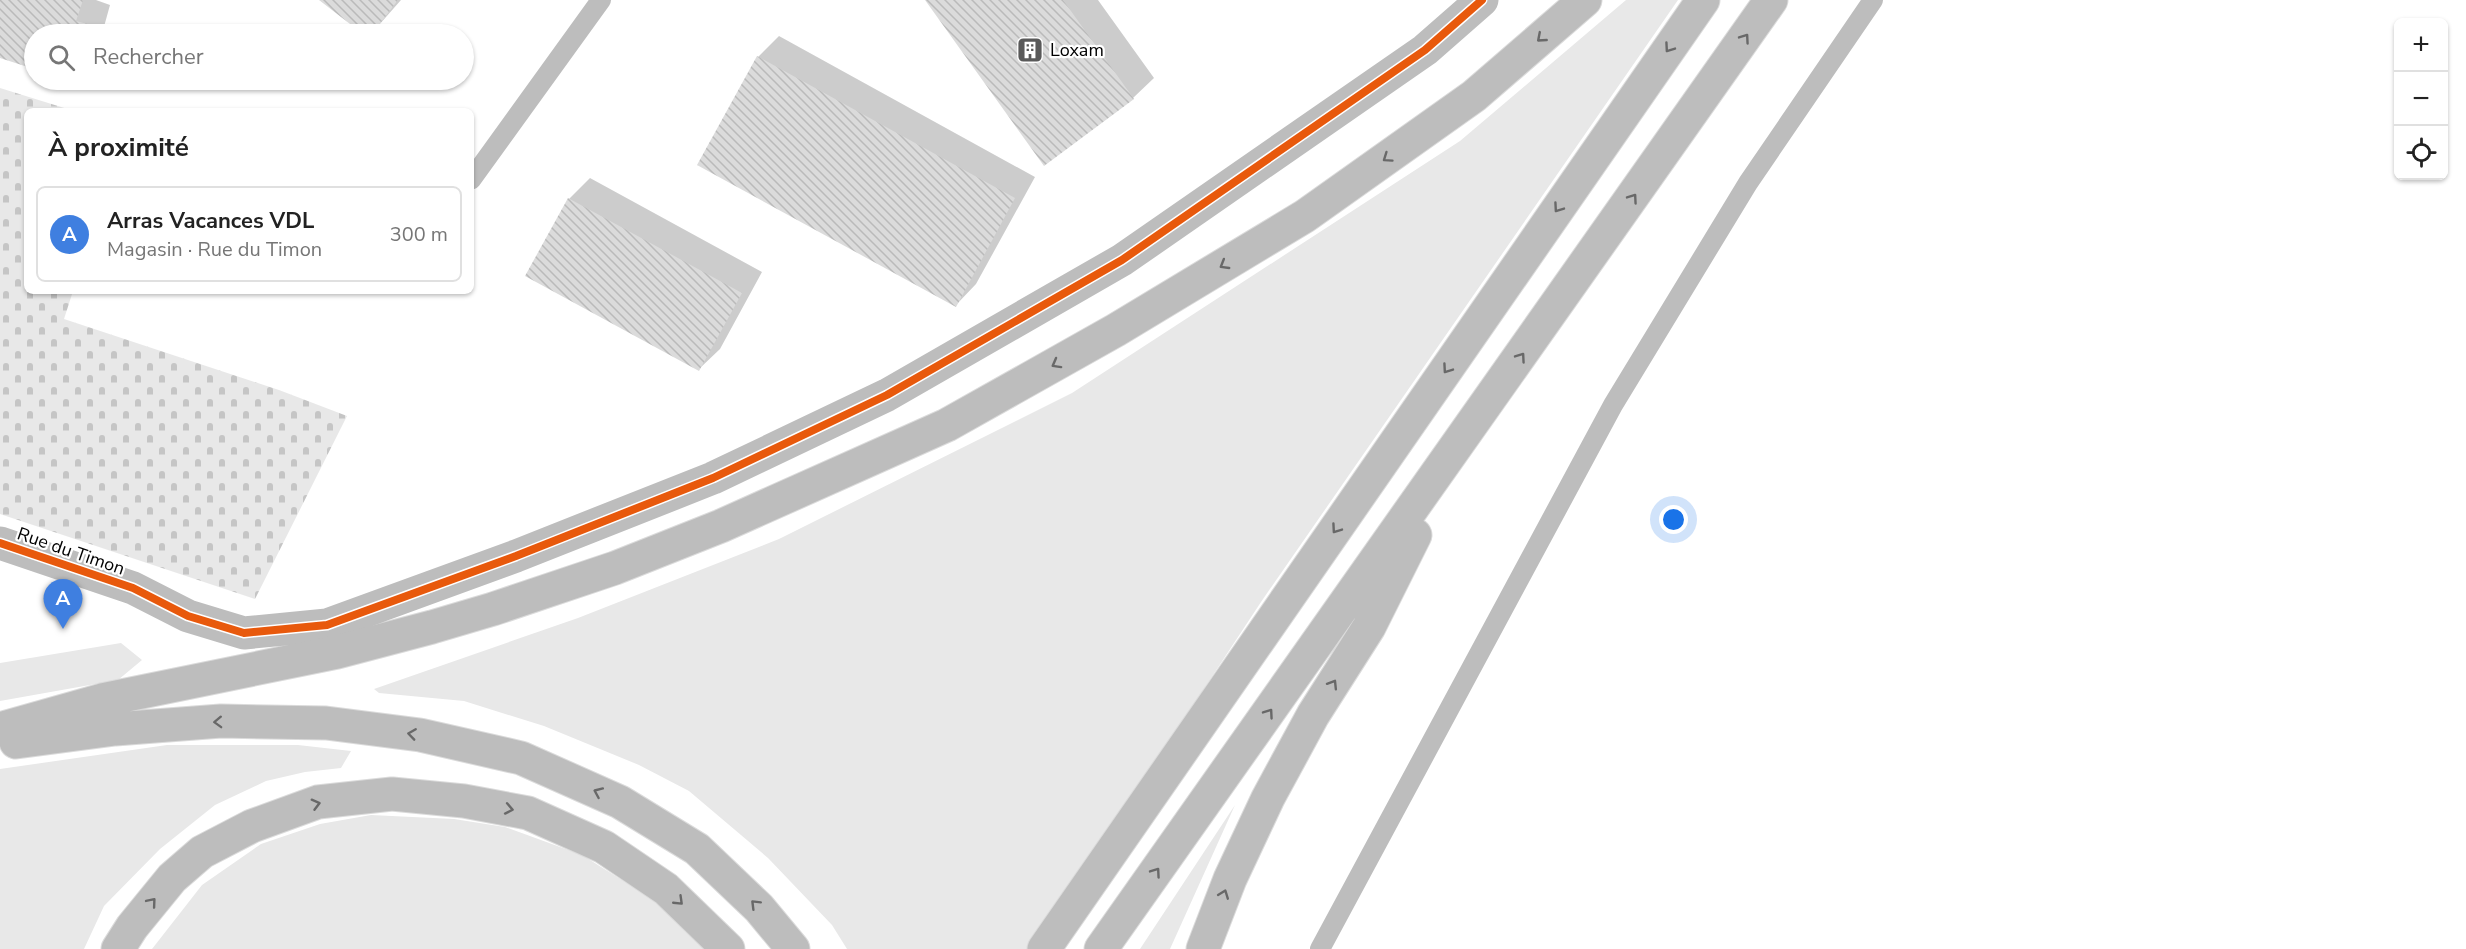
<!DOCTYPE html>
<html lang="fr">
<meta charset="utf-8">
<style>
body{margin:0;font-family:"Nunito Sans",sans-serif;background:#f6f6f6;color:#222}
.controls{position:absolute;right:18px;top:18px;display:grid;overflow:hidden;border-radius:9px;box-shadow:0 2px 4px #0004}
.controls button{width:54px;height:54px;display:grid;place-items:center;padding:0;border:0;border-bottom:2px solid #e0e0e0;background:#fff;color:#222;font:30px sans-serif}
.you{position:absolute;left:1674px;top:520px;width:21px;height:21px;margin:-15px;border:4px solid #fff;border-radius:50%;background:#1a73e8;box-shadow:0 0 0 9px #1a73e833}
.badge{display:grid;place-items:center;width:39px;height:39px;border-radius:50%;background:#595959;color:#fff;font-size:20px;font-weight:700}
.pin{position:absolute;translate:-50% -50px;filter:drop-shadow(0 2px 3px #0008)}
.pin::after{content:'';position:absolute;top:32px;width:21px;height:18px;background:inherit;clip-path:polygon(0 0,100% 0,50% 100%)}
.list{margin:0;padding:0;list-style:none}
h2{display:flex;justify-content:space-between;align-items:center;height:78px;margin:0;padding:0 24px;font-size:26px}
h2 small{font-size:20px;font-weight:400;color:#767676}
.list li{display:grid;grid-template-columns:39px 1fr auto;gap:18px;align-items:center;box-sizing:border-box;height:96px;margin:0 12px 12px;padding:0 12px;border:2px solid #e0e0e0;border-radius:9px}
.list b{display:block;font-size:22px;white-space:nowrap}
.list p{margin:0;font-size:20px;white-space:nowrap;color:#767676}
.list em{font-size:20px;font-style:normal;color:#767676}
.icon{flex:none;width:33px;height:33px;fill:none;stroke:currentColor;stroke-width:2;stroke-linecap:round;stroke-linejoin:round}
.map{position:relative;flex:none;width:2466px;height:949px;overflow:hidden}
.search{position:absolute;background:#fff;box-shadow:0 2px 4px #0004;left:24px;top:24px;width:450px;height:66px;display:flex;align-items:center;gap:15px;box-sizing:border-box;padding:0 21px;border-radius:33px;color:#767676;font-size:22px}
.panel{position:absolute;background:#fff;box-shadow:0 2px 4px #0004;left:24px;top:108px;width:450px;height:186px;border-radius:9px}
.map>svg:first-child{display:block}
.green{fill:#e8e8e8}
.cemetery{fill:url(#cemetery-stones)}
.shadow{fill:#0003}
.building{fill:url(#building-back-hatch)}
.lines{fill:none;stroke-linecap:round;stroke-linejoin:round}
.trunk-casing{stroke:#dbdbdb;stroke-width:35}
.service{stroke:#bdbdbd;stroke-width:20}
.minor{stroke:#bdbdbd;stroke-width:33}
.trunk{stroke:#bdbdbd;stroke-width:33}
.cycleway-casing{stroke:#fff;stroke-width:11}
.cycleway{stroke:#e8590c;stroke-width:8}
.oneway{stroke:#686868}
.labels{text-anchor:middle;stroke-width:4.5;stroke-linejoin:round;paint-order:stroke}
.poi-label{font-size:18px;fill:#000;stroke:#fff;text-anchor:start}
.street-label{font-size:18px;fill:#000;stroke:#fff}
</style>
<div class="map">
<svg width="2466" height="949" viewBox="0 0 2466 949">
<defs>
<pattern id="cemetery-stones" width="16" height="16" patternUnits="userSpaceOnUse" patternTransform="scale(1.5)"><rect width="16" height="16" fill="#e8e8e8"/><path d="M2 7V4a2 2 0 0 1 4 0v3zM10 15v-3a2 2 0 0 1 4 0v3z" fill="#c5c5c5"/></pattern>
<pattern id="building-back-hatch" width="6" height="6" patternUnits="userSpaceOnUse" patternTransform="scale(1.5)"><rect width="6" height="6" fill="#dbdbdb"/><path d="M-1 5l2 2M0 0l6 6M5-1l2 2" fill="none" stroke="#bababa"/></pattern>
</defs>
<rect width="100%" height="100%" fill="#fff"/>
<path class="green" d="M1626,0h52l-417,602 -206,313 -24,34h-184l-15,-24 -64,-67 -79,-67 -50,-26 -95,-39 -80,-25 -85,-8 -5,-4 204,-71 201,-79 293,-146 388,-252z
M121,643l21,17 -24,20 -118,21v-38z
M167,745h131l53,6 -10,17 -36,4 -39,9 -51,24 -55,44 -56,57 -20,43h-84v-180z
M1235,805l-65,144h-30z
M371,815l83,4 51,8 77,28 75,47 47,47h-552l50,-64 59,-41 59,-20z"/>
<path class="cemetery" d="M0,88l74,23h-47v180h46l-9,28 215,71 68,26 -92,183 -255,-85z"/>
<path class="shadow" d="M0,0h96l14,5 -8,29h-68v34l-34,-12z
M321,0h80l-30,34h-6z
M927,0h171l56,78 -21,20z
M779,36l256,141 -59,107 -20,21 -198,-248z
M590,178l172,94 -42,77 -21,20 -172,-94 42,-76z"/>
<path class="building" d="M0,0h83l-7,21 15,4 -3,9h-54v35l-34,-11z
M319,0h79l-26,34h-9z
M925,0h138l71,99 -90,67z
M757,56l258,142 -59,109 -259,-142z
M568,198l174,95 -43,78 -174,-95z"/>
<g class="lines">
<defs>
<path id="trunk" d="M0,729l102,-29 235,-48 95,-25 61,-18 122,-41 106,-42 226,-101 169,-95 189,-114 169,-120 111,-96
M16,742l99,-13 106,-8 105,2 94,12 101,23 99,44 77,47 62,59 34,41
M118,949l14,-22 40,-49 30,-26 50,-26 66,-24 74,-8 72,7 64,12 76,34 62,42 62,60
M1044,949l659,-949
M1101,949l670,-949
M1203,949l27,-70 38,-81 45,-83 56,-88 46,-92"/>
</defs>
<use href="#trunk" class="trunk-casing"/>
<path class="service" d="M471,180l130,-180
M1320,949l293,-544 135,-222 125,-183"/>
<path class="minor" d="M0,543l133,45 55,28 56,17 83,-8 189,-69 197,-78 174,-83 235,-135 303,-210 57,-50"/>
<use href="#trunk" class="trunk"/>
<defs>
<path id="cycleway" d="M0,543l133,45 55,28 56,17 83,-8 189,-69 197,-78 174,-83 235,-135 303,-210 57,-50"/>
</defs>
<use href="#cycleway" class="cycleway-casing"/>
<use href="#cycleway" class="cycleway"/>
</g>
<defs><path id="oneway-chevron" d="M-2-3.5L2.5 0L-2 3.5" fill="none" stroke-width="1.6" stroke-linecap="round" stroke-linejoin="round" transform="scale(1.5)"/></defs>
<g class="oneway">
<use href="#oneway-chevron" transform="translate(1541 38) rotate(139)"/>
<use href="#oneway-chevron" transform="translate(1745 38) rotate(-55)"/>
<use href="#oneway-chevron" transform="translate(1669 48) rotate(125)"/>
<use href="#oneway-chevron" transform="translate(1387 158) rotate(145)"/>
<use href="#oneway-chevron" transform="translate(1633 198) rotate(-55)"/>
<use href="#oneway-chevron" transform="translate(1558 208) rotate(125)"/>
<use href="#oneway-chevron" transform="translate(1224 265) rotate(149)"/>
<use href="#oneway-chevron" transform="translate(1521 357) rotate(-55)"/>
<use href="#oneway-chevron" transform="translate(1056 364) rotate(151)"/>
<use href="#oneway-chevron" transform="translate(1447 369) rotate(125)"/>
<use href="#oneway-chevron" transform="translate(1336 529) rotate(125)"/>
<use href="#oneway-chevron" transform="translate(1333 684) rotate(-58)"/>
<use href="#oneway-chevron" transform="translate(1269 713) rotate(-55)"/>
<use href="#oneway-chevron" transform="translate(218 722) rotate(178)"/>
<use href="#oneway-chevron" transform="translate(412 734) rotate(-172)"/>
<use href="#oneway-chevron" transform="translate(598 792) rotate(-156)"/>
<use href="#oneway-chevron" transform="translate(316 804) rotate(-15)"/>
<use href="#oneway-chevron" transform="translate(509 809) rotate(11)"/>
<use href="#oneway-chevron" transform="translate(1156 872) rotate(-55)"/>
<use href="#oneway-chevron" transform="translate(1224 894) rotate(-69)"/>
<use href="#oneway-chevron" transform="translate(679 901) rotate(44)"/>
<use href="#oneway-chevron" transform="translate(152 902) rotate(-50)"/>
<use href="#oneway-chevron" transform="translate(755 904) rotate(-135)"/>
</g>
<defs>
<symbol id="building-square" viewBox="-11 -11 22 22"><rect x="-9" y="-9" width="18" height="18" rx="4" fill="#595959" stroke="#fff"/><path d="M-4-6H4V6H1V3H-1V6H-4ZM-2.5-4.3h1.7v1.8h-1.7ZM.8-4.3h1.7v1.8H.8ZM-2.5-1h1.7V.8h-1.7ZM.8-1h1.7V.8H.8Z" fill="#fff"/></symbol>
</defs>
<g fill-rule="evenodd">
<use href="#building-square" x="1015" y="35" width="30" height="30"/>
</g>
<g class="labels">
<g class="poi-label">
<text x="1050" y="56">Loxam</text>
</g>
<g class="street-label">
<text transform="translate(71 551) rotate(19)" y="6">Rue du Timon</text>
</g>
</g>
</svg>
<div class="controls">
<button>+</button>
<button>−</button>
<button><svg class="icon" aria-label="locate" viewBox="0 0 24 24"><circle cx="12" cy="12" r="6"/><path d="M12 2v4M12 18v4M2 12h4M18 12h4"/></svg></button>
</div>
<div class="you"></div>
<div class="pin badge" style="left:63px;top:629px;background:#3f7fe0">A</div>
<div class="search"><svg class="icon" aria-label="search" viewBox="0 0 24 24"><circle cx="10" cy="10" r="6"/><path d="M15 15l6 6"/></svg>Rechercher</div>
<section class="panel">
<h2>À proximité<small></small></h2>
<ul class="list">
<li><span class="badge" style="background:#3f7fe0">A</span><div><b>Arras Vacances VDL</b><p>Magasin · Rue du Timon</p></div><em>300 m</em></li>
</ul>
</section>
</div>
